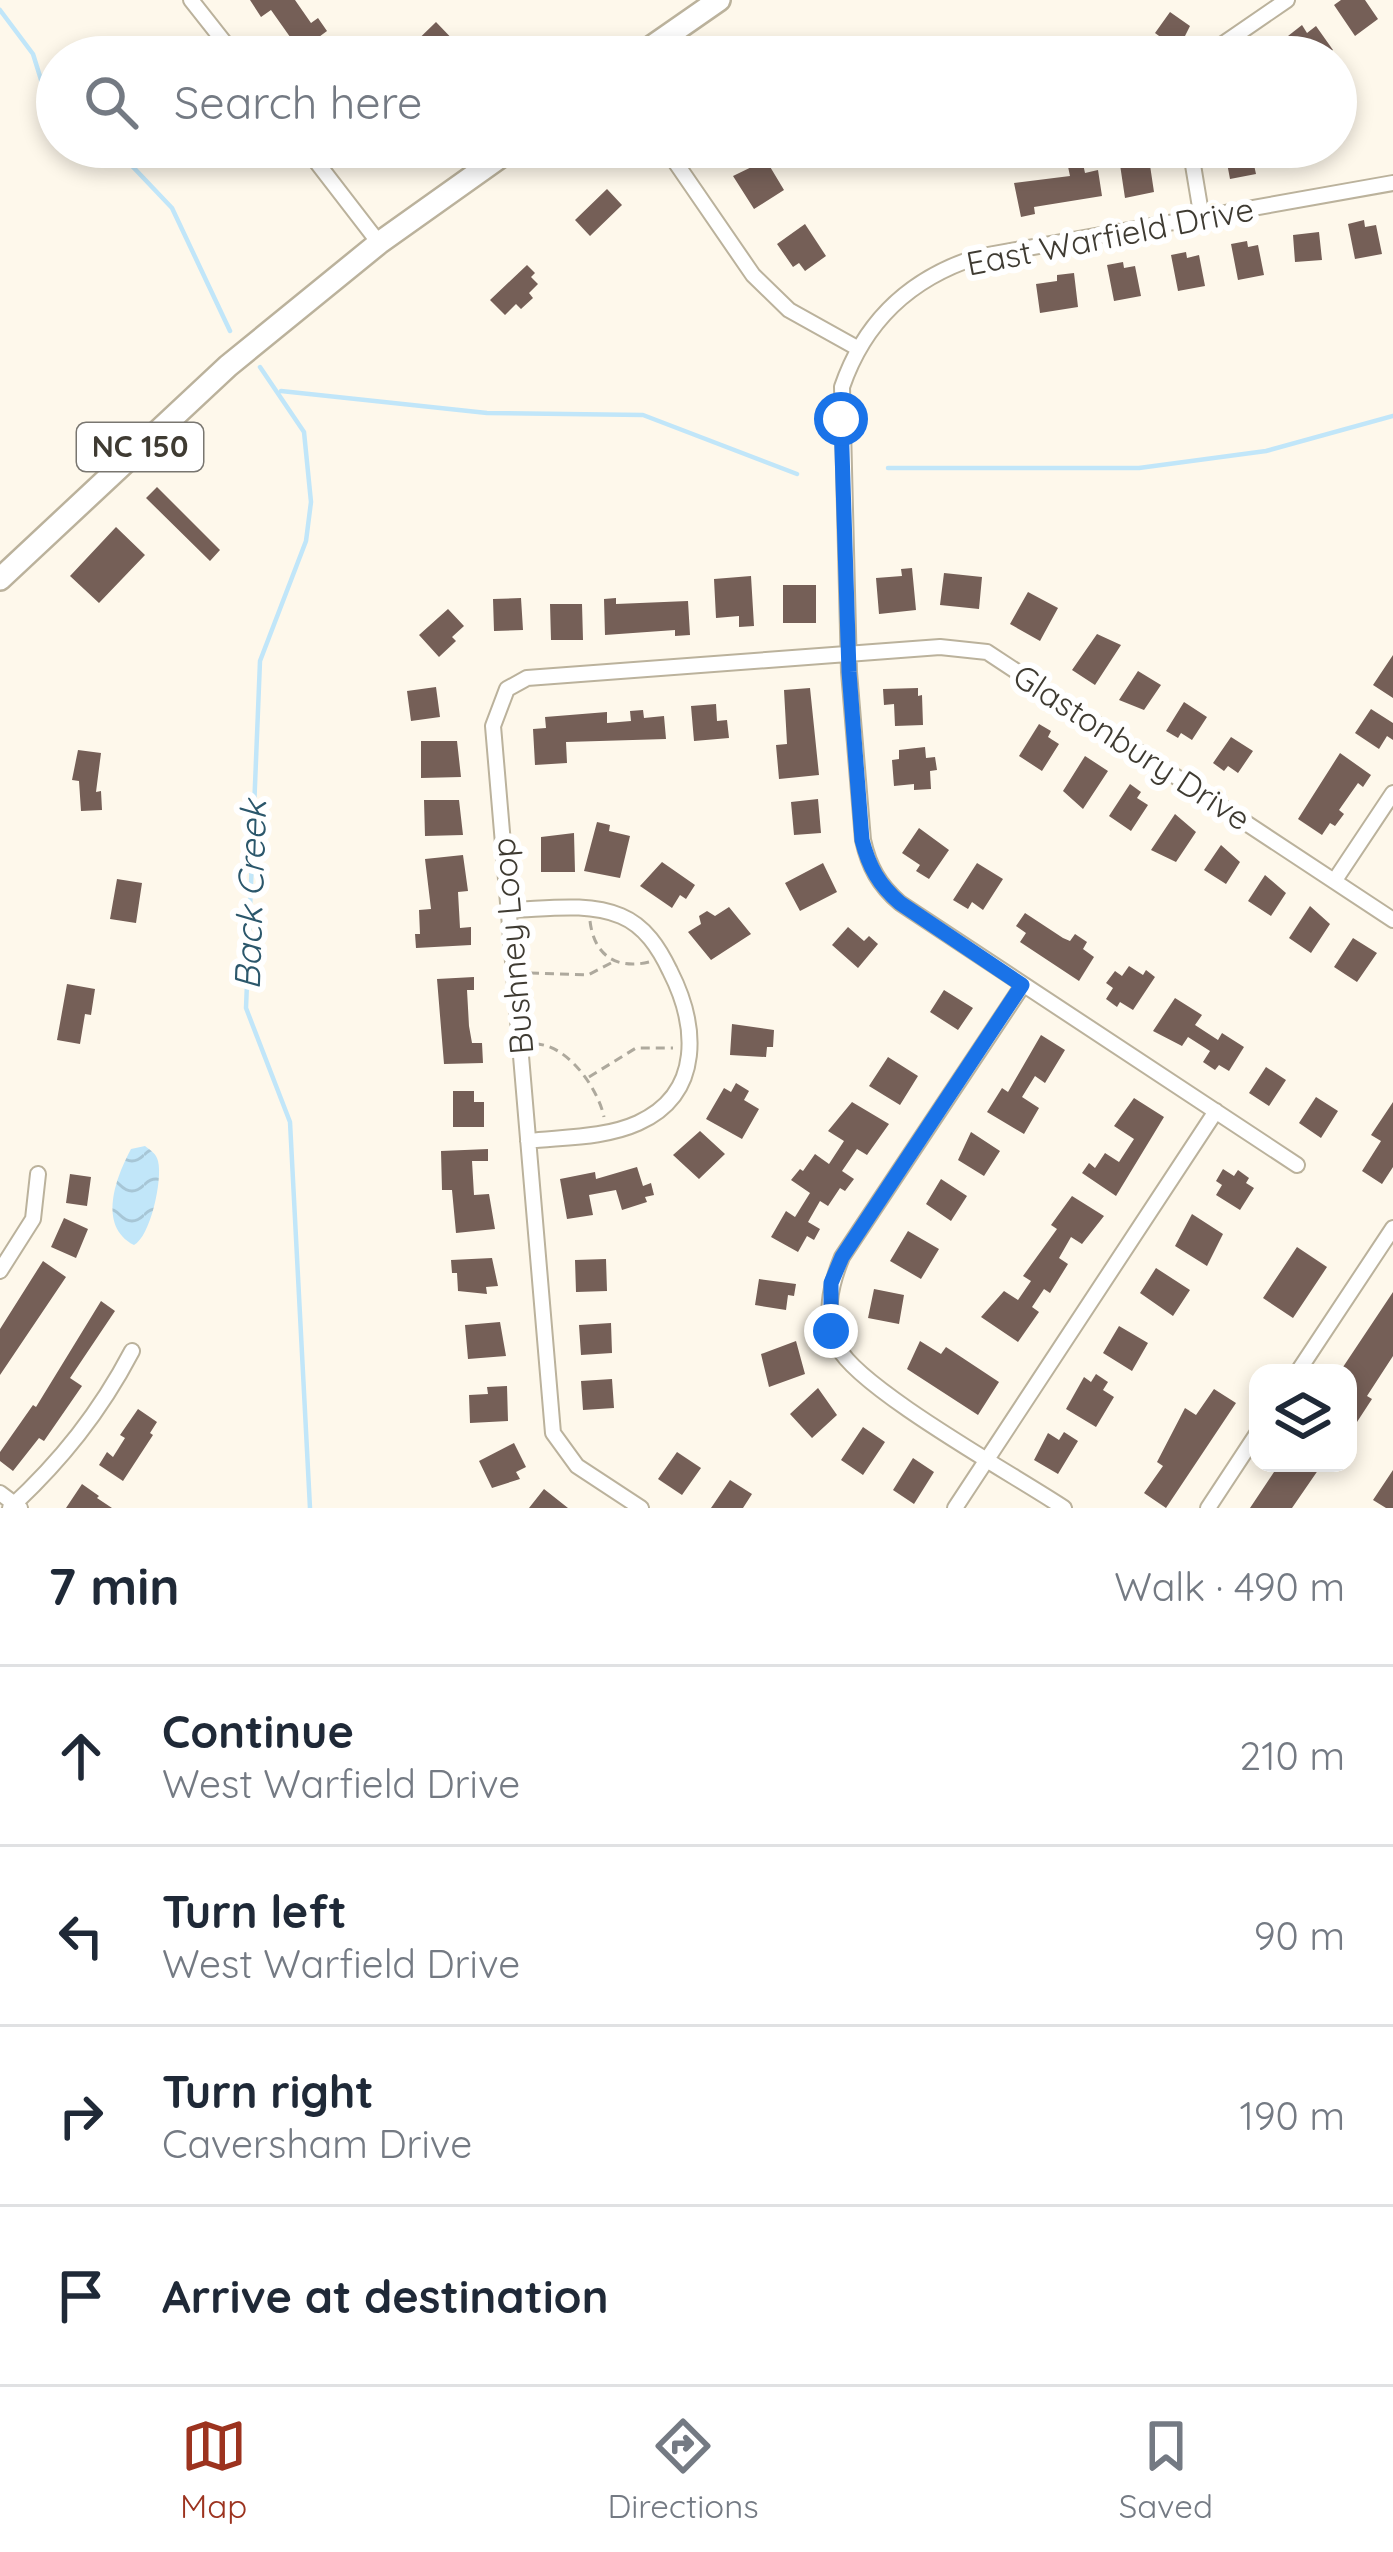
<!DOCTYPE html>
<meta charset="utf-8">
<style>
body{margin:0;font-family:Quicksand,sans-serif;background:#f2f2f3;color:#1f2937}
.controls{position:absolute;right:36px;bottom:36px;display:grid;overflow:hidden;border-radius:24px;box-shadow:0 6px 18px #0003}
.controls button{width:108px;height:108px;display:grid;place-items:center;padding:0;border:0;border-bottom:3px solid #e0e1e3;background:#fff;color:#1f2937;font:60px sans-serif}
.stop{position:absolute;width:36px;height:36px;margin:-27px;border:9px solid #1a73e8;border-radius:50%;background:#fff}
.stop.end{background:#1a73e8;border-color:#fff;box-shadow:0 3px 12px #0008}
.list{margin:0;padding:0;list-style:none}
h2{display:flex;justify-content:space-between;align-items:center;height:156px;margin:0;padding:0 48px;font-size:51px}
h2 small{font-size:39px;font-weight:400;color:#747a83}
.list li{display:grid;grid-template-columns:78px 1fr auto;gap:36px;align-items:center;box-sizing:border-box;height:180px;padding:0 48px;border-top:3px solid #e0e1e3}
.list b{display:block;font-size:45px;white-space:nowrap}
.list p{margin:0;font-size:39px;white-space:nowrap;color:#747a83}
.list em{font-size:39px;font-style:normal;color:#747a83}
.icon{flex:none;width:66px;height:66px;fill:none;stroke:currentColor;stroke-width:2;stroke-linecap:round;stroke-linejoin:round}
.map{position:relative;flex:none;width:1393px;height:1508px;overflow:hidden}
.search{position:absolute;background:#fff;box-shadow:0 6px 18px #0003;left:36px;right:36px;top:36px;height:132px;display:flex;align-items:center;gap:30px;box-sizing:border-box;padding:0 42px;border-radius:66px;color:#747a83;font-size:45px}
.sheet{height:876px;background:#fff}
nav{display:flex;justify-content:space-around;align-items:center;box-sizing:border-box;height:168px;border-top:3px solid #e0e1e3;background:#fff;font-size:33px;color:#747a83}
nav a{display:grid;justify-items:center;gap:6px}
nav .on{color:#9c331f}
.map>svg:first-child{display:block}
.water{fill:url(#water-waves)}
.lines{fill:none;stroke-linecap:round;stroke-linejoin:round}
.stream{stroke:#c1e6f9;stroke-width:4.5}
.building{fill:#755f57}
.minor-casing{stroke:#bbb29c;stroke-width:18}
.primary-casing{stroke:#bbb29c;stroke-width:26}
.path{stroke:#aea99d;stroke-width:3;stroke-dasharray:9 6;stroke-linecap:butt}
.minor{stroke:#fff;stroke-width:14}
.primary{stroke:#fff;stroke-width:21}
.route{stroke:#1a73e8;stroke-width:15}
.labels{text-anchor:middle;stroke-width:12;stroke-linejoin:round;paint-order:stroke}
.shield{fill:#fff;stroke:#797670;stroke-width:3}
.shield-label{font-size:30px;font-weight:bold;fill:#3f3b32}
.street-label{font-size:33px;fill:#3f3b32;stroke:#fff}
.water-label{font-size:36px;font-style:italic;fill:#2b576b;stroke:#fff}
</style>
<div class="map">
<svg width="1393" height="1508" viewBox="0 0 1393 1508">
<defs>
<pattern id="water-waves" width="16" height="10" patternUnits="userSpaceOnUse" patternTransform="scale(3)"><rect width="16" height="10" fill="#c1e6f9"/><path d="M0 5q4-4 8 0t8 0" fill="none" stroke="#a7c6d6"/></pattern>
</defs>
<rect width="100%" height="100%" fill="#fef8eb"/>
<path class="water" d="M145,1146c6,5 11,7 13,15 5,19 -8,76 -24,84 -37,-19 -18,-68 -3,-96z"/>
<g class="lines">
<path class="stream" d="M0,10l33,44 19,61 5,4
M114,147l58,61 58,123
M260,367l44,65 7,70 -5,39 -46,120 -14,347 44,114 20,386
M281,391l206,22 156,2 154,59
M888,468h251l127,-17 127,-35"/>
</g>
<path class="building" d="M250,0h45l16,23 7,-5 9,13 -27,20 -29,-41 -10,7z
M1341,0h24l13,19 -23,17 -21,-31z
M1170,12l20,14 -12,24 -23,-17z
M436,22l24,25 -11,10h-49z
M1302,25l5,8 9,-7 17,24 -10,7h-20l-15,-21z
M1224,147h26l6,27 -26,5z
M1148,152l6,40 -29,6 -6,-40z
M1082,159l3,14 13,-3 4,26 -68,11 1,7 -14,3 -7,-34 56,-7 -3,-14z
M766,160l18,30 -30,19 -21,-33z
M607,189l15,16 -32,31 -15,-16z
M1364,220l1,7 11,-2 6,29 -27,5 -7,-35z
M805,224l21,32 -21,15 -6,-8 -6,4 -16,-23z
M1319,232l3,28 -27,2 -2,-27z
M1247,241l1,6 10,-2 6,30 -26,5 -7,-36z
M1186,252l1,6 12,-3 6,31 -27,5 -7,-36z
M1123,262l1,6 11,-2 6,30 -27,5 -7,-36z
M527,265l8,8 -4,4 7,7 -9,9 4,5 -12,11 -5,-5 -11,11 -15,-15z
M1074,273l4,34 -38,6 -4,-29 21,-3v-6z
M157,487l63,63 -10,11 -64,-63z
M116,527l29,28 -46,48 -29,-27z
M912,568l4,42 -37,4 -3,-36 26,-2 -1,-7z
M944,573l38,4 -3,32 -39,-4z
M751,576l3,50 -15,1v-11l-23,2 -2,-39z
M783,585h33v38h-33z
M1028,592l30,16 -18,33 -30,-17z
M521,598l2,32 -29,1 -1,-32z
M616,598v6l72,-3 2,34 -15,1v-6l-70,5 -1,-36z
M550,604h32l1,36h-32z
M448,609l16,17 -12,11 4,4 -17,16 -20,-22z
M1097,634l24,11 -26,40 -23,-15z
M1393,655v43l-20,-13z
M1138,671l23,14 -17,25 -25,-10z
M436,687l4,30 -29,4 -4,-30z
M810,688l9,87 -40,4 -3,-34 11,-1 -3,-54z
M918,688v8l4,-1 1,30 -28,1 -1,-22 -10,1 -1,-16z
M1184,702l23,15 -15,23 -11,-7 -3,5 -12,-7z
M716,704l1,17 10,-1 2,18 -35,3 -3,-35z
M1371,709l22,14v17l-6,-4 -8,13 -24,-16z
M643,710l1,8 20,-2 2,23 -100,3 1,21 -32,2 -2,-36 13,-1 -1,-11 62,-5v11l24,-2 -1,-10z
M1039,724l12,7 -3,6 11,7 -17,27 -23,-15z
M1231,737l22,14 -15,22 -10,-7 -4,5 -11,-8z
M421,741h36l4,36 -40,1z
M925,747l1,11 9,-1 2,13 -7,1 1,18 -17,1v-6l-20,2 -2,-26 7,-1v-9z
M78,750l23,3 -5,39 5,-1 1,19 -21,1 -2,-30 -7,-1z
M1340,753l31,22 -8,12 -5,-4 -19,27 5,4 -9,12 -5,-3 -8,12 -24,-16z
M1085,756l23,15 -25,38 -20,-18z
M1130,784l11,8 -4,6 11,7 -17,26 -22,-15z
M818,799l3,34 -27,2 -3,-33z
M424,800h35l4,35 -38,1z
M1175,814l21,18 -20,30 -25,-12z
M597,822l13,3 -1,6 21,5 -10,42 -36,-7z
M919,828l30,22 -20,29 -13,-8 4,-6 -18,-12z
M574,833l1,39h-34v-35z
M1221,845l19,17 -14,22 -22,-14z
M463,855l5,36 -10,1 2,36 11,-1v18l-55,3 -1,-14h5l-1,-24 12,-1 -6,-50z
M662,862l33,23 -9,14 -6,-4 -8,13 -32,-22z
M823,863l14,29 -37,19 -15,-28z
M977,863l26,16 -20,31 -11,-8 -4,7 -15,-9z
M1265,875l21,18 -15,23 -23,-15z
M117,879l25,4 -6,40 -26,-4z
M1310,906l20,18 -19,29 -22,-15z
M729,907l22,27 -40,26 -23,-28 13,-8 -2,-8 8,-5 8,5z
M1025,913l38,25 7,3 5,-7 12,8 -4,7 11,8 -15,24 -59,-39 6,-9 -10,-7z
M848,927l16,14 5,-5 9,8 -20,24 -26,-23z
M1353,938l24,15 -20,29 -23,-15z
M1129,966l14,9 3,-5 9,7 -22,33 -13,-8 -3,5 -11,-8 7,-11 -7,-5 9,-12 7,5z
M474,977v13h-7l2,36 3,17h10l1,20 -39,1 -7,-85z
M67,984l28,5 -4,26 -6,-1 -5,30 -23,-4z
M944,990l29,18 -15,22 -28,-18z
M1175,998l27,17 -7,10 23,15 4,-7 22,14 -15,24 -10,-6 -4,5 -12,-8 7,-11 -22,-14 -6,9 -29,-15z
M732,1024l42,6 -1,17h-6l-1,10 -36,-2z
M1041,1035l24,15 -20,33 -10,-7 -13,21 17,11 -15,26 -37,-22 15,-24 6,4z
M888,1057l30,19 -18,29 -31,-19z
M1266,1067l20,13 -17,26 -20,-13z
M736,1083l13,8 -5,9 15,9 -17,30 -36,-20 18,-31 7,4z
M453,1091h21v11h10v25h-31z
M1316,1097l22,14 -17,27 -22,-15z
M1134,1098l30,19 -48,79 -34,-23 7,-10 6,5 10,-15 14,9 15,-23 -20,-13z
M852,1102l37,22 -22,31 -10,-6 -15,22 12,8 -9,12 -5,-3 -12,18 -8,-5 -12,21 12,7 -6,11 -7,-4 -9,16 -27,-15 15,-26 9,6 15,-24 -19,-13 9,-11 3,2 12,-17 14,10 15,-23 -16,-10z
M1393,1102v65l-11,17 -20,-13 19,-30 -10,-6z
M700,1131l25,23 -26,25 -26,-24z
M971,1132l29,19 -16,25 -26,-16z
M488,1149v12h-16l2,34 15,-1 6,35 -39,4 -4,-43h-10l-1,-39z
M637,1167l6,19 8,-3 3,12 -9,2 2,5 -25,8 -6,-20 -27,5 4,20 -26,4 -7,-40 35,-7 1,7z
M1223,1169l11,7 4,-6 11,8 -3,5 8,5 -14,22 -24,-15 6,-10 -6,-4z
M70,1174l21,3 -4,29 -21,-3z
M941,1179l26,17 -16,25 -25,-17z
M1072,1196l32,20 -22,28 -11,-7 -12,21 9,6 -18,29 -6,-4 -12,18 7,5 -21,30 -37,-25 23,-26 14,9 13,-19 -8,-5 34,-47 -6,-4z
M1192,1214l31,20 -16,32 -32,-20z
M64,1218l24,11 -12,29 -25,-11z
M908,1231l31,18 -18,30 -31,-18z
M1297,1247l30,20 -34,51 -30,-20z
M492,1258l6,28 -12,1 1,7 -29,-3 -1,-18h-5l-1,-13z
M606,1259l1,32 -31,1 -1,-32z
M43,1261l23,16 -66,98v-46z
M1156,1268l34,22 -17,26 -33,-23z
M759,1279l37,5 -2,12 -6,-1 -2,15 -31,-5z
M874,1289l30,6 -5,29 -31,-6z
M1393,1292v64l-26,40 5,3 -15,23 -9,-6v-43l-7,-3z
M101,1301l14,10 -45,67 12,8 -38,55 -5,-3 -26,33 -13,-10v-9l33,-47 3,2z
M500,1322l6,34 -38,3 -3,-34z
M611,1323l1,30 -31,2 -2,-30z
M1119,1326l29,17 -16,28 -29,-18z
M796,1341l9,33 -36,13 -8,-33z
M920,1341l21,13 5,-7 53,35 -21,33 -71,-46z
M1096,1374l12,8 -5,8 11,7 -18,30 -30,-18 18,-32 7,5z
M612,1379l2,29 -31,2 -2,-29z
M507,1386l1,35 -38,2 -1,-28 19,-1 -1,-7z
M818,1388l19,27 -25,23 -22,-24z
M1214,1389l22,14 -70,105 -22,-15 19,-27 -6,-4 28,-54 11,7z
M138,1409l19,13 -7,11 3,2 -30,46 -24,-16 8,-13 6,5 12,-19 -5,-3z
M863,1427l22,15 -22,33 -22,-15z
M1064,1432l14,9 -20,33 -24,-14 14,-27 11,7z
M514,1443l12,24 -10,5 4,7 -28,9 -13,-27z
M677,1452l24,16 -19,27 -24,-16z
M913,1458l21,14 -20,32 -21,-14z
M1280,1463h43l-31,45h-42z
M1393,1470v38h-7l-13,-8z
M730,1480l22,14 -9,14h-32z
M82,1484l17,12 -2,2 15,10h-46z
M544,1489l24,19h-39z"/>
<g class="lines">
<defs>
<path id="minor" d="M191,0l45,57
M1212,57l11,-13 64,-44
M305,147l74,96
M665,147l88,128 36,35 70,39
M1190,147l12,72
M1335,880l58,-87
M510,910c37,-1 77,-8 111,6 24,10 38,32 49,55 27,53 34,122 -32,152 -33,15 -75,14 -110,18
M1023,985l-181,272c-12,29 -19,60 -4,90 21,42 178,129 226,161
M1297,1165l-397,-262c-21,-18 -31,-36 -37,-63l-14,-168 -7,-285c23,-67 69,-109 135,-130l416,-74
M0,1271l33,-52 5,-45
M1297,1373l96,-145
M0,1493l20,15
M10,1508c51,-47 90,-96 122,-157
M641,1508l-64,-42 -24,-33 -60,-707 14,-37 20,-11 413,-31 47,5 406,268
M955,1508l261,-397
M1208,1508l50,-76"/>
<path id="primary" d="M637,57l82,-57
M0,579l228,-213 151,-123 135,-96"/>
</defs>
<use href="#minor" class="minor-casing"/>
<use href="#primary" class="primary-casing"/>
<path class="path" d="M590,921c4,34 26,49 59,41
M530,973l58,2 23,-12
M535,1044c32,0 63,44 69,73
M589,1077l47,-29h37"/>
<use href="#minor" class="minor"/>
<use href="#primary" class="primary"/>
</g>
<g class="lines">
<path class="route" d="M831,1331v-48l11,-26 180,-272 -122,-82c-21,-18 -31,-36 -38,-63l-13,-168 -8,-253"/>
</g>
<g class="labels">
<rect class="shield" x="77" y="423" width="126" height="48" rx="9"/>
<g class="shield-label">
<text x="140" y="457">NC 150</text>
</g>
<g class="street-label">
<text transform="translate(1110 236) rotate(-11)" y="12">East Warfield Drive</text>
<text transform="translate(1132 747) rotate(33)" y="12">Glastonbury Drive</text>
<text transform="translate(512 946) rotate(-95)" y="12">Bushney Loop</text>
</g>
<g class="water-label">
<text transform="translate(250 895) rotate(-88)" y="13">Back Creek</text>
</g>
</g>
</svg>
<div class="controls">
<button><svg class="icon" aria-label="layers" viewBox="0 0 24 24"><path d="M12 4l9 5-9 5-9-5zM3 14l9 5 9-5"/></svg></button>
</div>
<div class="stop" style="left:841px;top:419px"></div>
<div class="stop end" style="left:831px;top:1331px"></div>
<div class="search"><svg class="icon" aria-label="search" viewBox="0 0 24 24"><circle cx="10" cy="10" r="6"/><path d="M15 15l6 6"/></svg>Search here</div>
</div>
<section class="sheet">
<h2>7 min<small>Walk · 490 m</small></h2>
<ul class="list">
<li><svg class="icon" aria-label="ahead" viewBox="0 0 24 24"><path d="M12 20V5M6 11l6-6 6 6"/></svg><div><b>Continue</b><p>West Warfield Drive</p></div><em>210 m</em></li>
<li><svg class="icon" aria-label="left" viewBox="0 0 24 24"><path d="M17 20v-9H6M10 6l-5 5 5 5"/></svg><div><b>Turn left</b><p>West Warfield Drive</p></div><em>90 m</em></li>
<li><svg class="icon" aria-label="right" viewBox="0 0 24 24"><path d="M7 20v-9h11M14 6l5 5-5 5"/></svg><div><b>Turn right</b><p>Caversham Drive</p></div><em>190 m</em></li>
<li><svg class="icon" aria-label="arrive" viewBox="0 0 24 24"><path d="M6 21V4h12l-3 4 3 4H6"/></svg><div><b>Arrive at destination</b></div></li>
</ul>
</section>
<nav>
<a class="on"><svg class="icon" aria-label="map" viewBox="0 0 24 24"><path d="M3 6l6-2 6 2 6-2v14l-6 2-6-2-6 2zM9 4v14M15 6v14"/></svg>Map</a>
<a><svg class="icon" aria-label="directions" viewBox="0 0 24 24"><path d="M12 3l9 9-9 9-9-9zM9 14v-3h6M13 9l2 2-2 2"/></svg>Directions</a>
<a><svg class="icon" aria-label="saved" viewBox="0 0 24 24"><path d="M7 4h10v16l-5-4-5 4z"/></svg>Saved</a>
</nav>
